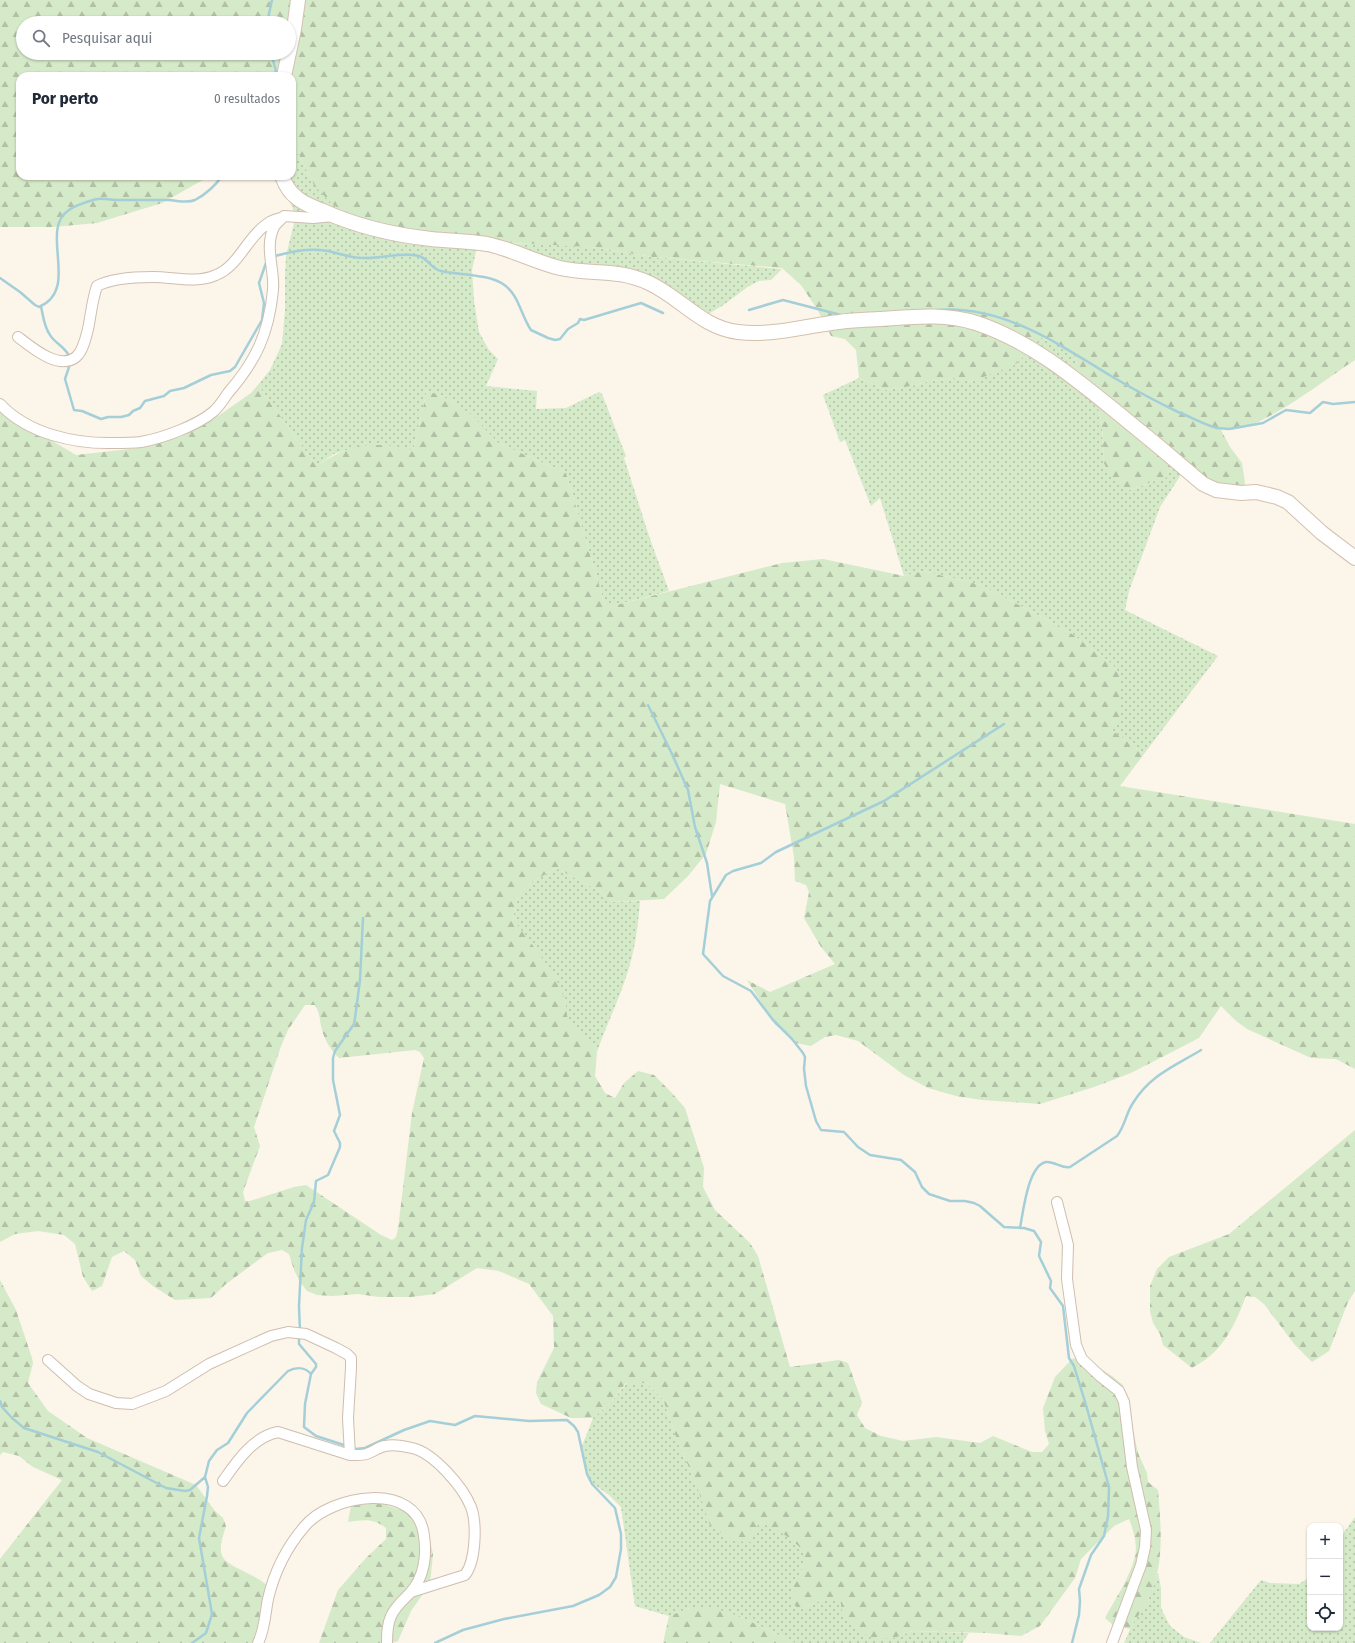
<!DOCTYPE html>
<html lang="pt">
<meta charset="utf-8">
<style>
body{margin:0;font-family:"Fira Sans Condensed",sans-serif;background:#f6f6f7;color:#1f2937}
.controls{position:absolute;right:12px;bottom:12px;display:grid;overflow:hidden;border-radius:8px;box-shadow:0 1px 3px #0004}
.controls button{width:36px;height:36px;display:grid;place-items:center;padding:0;border:0;border-bottom:1px solid #e0e1e3;background:#fff;color:#1f2937;font:20px sans-serif}
.list{margin:0;padding:0;list-style:none}
h2{display:flex;justify-content:space-between;align-items:center;height:52px;margin:0;padding:0 16px;font-size:17px}
h2 small{font-size:13px;font-weight:400;color:#747a83}
.icon{flex:none;width:22px;height:22px;fill:none;stroke:currentColor;stroke-width:2;stroke-linecap:round;stroke-linejoin:round}
.map{position:relative;flex:none;width:1355px;height:1643px;overflow:hidden}
.search{position:absolute;background:#fff;box-shadow:0 1px 3px #0004;left:16px;top:16px;width:280px;height:44px;display:flex;align-items:center;gap:10px;box-sizing:border-box;padding:0 14px;border-radius:22px;color:#747a83;font-size:15px}
.panel{position:absolute;background:#fff;box-shadow:0 1px 3px #0004;left:16px;top:72px;width:280px;height:108px;border-radius:12px}
.map>svg:first-child{display:block}
.grass{fill:url(#grass-dots)}
.forest{fill:url(#forest-firs);fill-rule:evenodd}
.lines{fill:none;stroke-linecap:round;stroke-linejoin:round}
.stream{stroke:#a4cfd8;stroke-width:2.5}
.street-casing{stroke:#cebeaf;stroke-width:12}
.secondary-casing{stroke:#d4c0af;stroke-width:16}
.street{stroke:#fff;stroke-width:10}
.secondary{stroke:#fff;stroke-width:14}
</style>
<div class="map">
<svg width="1355" height="1643" viewBox="0 0 1355 1643">
<defs>
<pattern id="grass-dots" width="8" height="8" patternUnits="userSpaceOnUse"><rect width="8" height="8" fill="#d5eac8"/><path d="M2 2h.1M6 6h.1" fill="none" stroke="#b2c1a5" stroke-width="1.8" stroke-linecap="round"/></pattern>
<pattern id="forest-firs" width="22" height="20" patternUnits="userSpaceOnUse"><rect width="22" height="20" fill="#d5eac8"/><path d="M5 1l3.5 6h-7zM16 11l3.5 6h-7z" fill="#b2c1a5"/></pattern>
</defs>
<rect width="100%" height="100%" fill="#fcf5ea"/>
<path class="grass" d="M292,147l7,8 15,30 164,57 -6,28 2,31 5,31 10,18 9,9 -12,27 51,5 -1,18 30,-1 33,-16 3,2 24,62 -2,2 25,78 20,55 -53,14h-11l-39,-132 -68,-30 -26,-27 -22,-16 -23,-10 -14,61 -59,-3 -20,6 -18,12 -58,-81 12,-15 12,-26 3,-33v-34l1,-21 8,-33 -1,-14 -14,-33h13z
M490,243l57,1 44,3 62,10 129,12 -11,11 -12,1 -10,5 -27,20 -17,10 -27,-18 -54,-17 -22,-1 -22,-4z
M1040,337l33,15 8,25 14,20 4,14 3,15 2,37 26,27 27,-10h7l11,-17 11,4 -26,40 -31,84 -4,19 93,46 -74,98 -35,-26 10,-55 -7,-9 -44,-33 -87,-46 -58,-14 -19,5 -24,-78 -9,8 -26,-66 -5,2 -17,-47 36,-17 27,12 25,-4 19,-5 25,-3 16,4 56,-28z
M556,868l38,20 19,14 27,-1c-2,25 -5,51 -14,76 -8,25 -20,49 -29,75l-3,-7 -27,-23 -2,-22 -52,-81c2,-9 2,-21 8,-27 9,-10 24,-17 35,-24z
M627,1383h20l16,16 13,38 20,47 63,38 18,7 17,11 12,13 -5,20 -10,13 8,24 23,-10h18l1,6 46,32 10,-1 15,-6 57,2 -7,10h-167l-56,-27 -49,-8 -21,8 -34,-10 -14,-99 -12,-12 -20,-14 -7,-35 11,-28 17,-15z
M1355,1517v126h-145l51,-63 9,3 29,1 11,-7v51h30v-90z
M1158,1573l3,15v20l9,18 14,11 17,6h-77l8,-18 16,-25z"/>
<path class="forest" d="M0,0h1355v360c-26,17 -91,67 -119,69 -5,1 -11,-1 -16,-1l10,19 12,16 3,20 -2,11 -16,-1 -52,-30 -11,17h-7l-27,10 -16,-9 -10,-18 -2,-37 -3,-15 -4,-14 -14,-20 -8,-25 -32,-15 -14,17 -14,12 -43,16 -15,-4 -25,3 -19,5 -25,4 -27,-12 -3,-28 -11,-11 -14,-3 -14,-27 -16,-24 -19,-17 -129,-11 -62,-10 -170,-9 -73,-23 -17,-12 -17,-18 -15,-30 -7,-8v-71h-272v100h190l-48,27 -65,20 -44,4h-53zM23,23h266v30h-266z
M258,385l58,81c26,-17 46,-24 77,-20 7,1 14,1 20,5l14,-61 23,10 22,15 26,28 68,30 39,132h11l166,-42 41,-4 81,17 19,-5 58,14 87,46 44,33 7,9 1,46 -11,9 35,26 -24,32 235,38v245l-19,-10 -25,-1 -64,-29 -12,-9 -14,-14 -22,32 -68,35 -37,14 -54,17 -58,-4 -26,-4 -28,-8 -24,-13 -46,-34 -22,-6 -11,2 -14,9 -15,-3 -21,-19 -28,-44 23,12 65,-28 -14,-17 -17,-29 5,-26 -3,-7 -11,-4 -1,-24 -9,-53 -65,-20 -4,38 -10,32 -18,22 -24,23 -51,3 -19,-14 -38,-20c-11,7 -26,14 -35,24 -6,6 -6,18 -8,27l41,55 11,26 3,22 26,23 3,7 -2,24 10,17 10,5 9,-15 14,-12 16,4 18,18 13,15 19,60 -1,19 12,23 35,33 8,13 32,111 49,-7 9,3 14,39 -5,13 8,13 16,8 22,5 33,-4 44,6 13,-7 39,16h10l7,-8 -4,-13 -2,-23 12,-31 17,-18 10,-2 30,19 11,9 15,68 9,20 1,9 10,8c3,37 7,76 -10,110 -5,10 -13,19 -18,29l-16,-3 -9,-8c10,-19 25,-40 30,-62 3,-11 -2,-27 -6,-37l-15,7 -33,33 -6,19 -35,48 -19,10 -35,-3 -74,-2 -15,6 -21,3 -23,-12 -10,-13 -3,-15h-18l-23,10 -8,-9v-15l10,-13 4,-20c-14,-16 -26,-23 -46,-31l-8,20 -18,-1 -23,-16 -14,-41 -20,-47 -13,-38 -16,-16h-21l-16,20 -17,15h-22l-30,-14 -5,-11 1,-11 17,-34 -1,-32 -24,-32 -30,-13 -22,-3 -42,26 -24,3h-32l-21,-3 -26,2 -15,-1 -10,-4 -7,-9 -6,-12 -5,-16 -7,-4 -14,3 -42,31 -15,14 -36,2 -22,-14 -12,-10 -6,-16 -11,-9 -12,6 -10,29 -10,5 -9,-14 -8,-33 -11,-9 -26,-4 -23,3 -15,8v-843l32,30 44,26 62,-7 42,-11 34,-18 37,-26zM305,1005h10c6,10 4,15 7,25 3,11 9,20 17,28l76,-8 5,2 4,6 -12,55 -14,116 -2,8 -4,3 -11,-5 -75,-50 -12,2 -44,14h-5l-2,-9 17,-46 -6,-19 27,-81 7,-16z
M1355,1130v161l-7,11 -19,49 -17,11 -17,-17 -31,-41 -9,-7 -9,-1c-8,21 -18,45 -36,60 -6,5 -12,8 -18,12l-29,-23 -3,-11 -7,-11 -3,-12v-25l7,-17 12,-12 60,-23z
M0,1280l16,30 16,48 1,5 -5,20 20,28 39,27 109,47 19,26 8,7 3,8c-11,33 -5,34 23,48 9,4 18,11 26,17l-11,41 -6,11h-258v-84l62,-79 -29,-13 -14,-11 -16,-4 -3,3z
M379,1503l26,8 23,21 5,22 -3,30 -19,27 -13,30 -6,2h-73l19,-53 28,-32 20,-19v-11c-13,-10 -22,-8 -38,-6l3,-16z
M709,1607l30,9 56,27h-132l6,-27 21,-8z"/>
<g class="lines">
<path class="stream" d="M267,23l5,-23
M271,53l5,18 -2,5
M275,256c19,-5 33,-8 53,-5 13,3 26,8 39,7 18,0 35,-6 52,-2 9,3 14,14 22,15 18,4 47,3 62,13 16,10 18,32 28,46l17,8 7,2 5,-1 8,-10 10,-6 2,-4 4,1 57,-17 22,10
M0,278l20,14 15,13 4,2c42,-18 -1,-77 30,-97 5,-4 22,-10 29,-11 5,-1 12,1 18,1 17,0 34,0 52,0 9,0 18,4 27,0 10,-5 21,-15 27,-24
M41,306c2,10 3,21 9,29 4,7 13,11 18,19
M749,310l34,-10 58,15
M938,310c65,-5 120,34 173,66 22,13 44,25 67,36 13,5 26,13 39,16l12,1 34,-6 23,-13 24,3 13,-11 10,2 22,-2
M69,367l-4,12 9,31 8,1 19,8 7,-2h13l8,-2 4,-4 7,-3 5,-7 19,-5 6,-5 14,-3 27,-13 19,-4 5,-4 27,-47 2,-17 -5,-20 7,-20
M648,705l24,49 16,36 7,37 12,36 5,33
M1004,724l-120,77 -108,51 -15,11 -28,8 -7,4 -16,26 -7,53 20,22 28,15 22,29 19,19 11,14 2,4 -1,12 2,17 10,35 5,9 23,2 14,15 12,8 31,5 14,12 7,15 7,7 21,7h15l9,2 6,3 24,21 20,1 10,3 7,11 -2,14 12,25 -1,7 13,18 6,52 5,8 12,39 23,82 -1,29 -4,20 -13,19 -12,34 1,12 -1,14 -7,28
M1020,1228c3,-15 8,-63 26,-66 9,-1 15,7 24,5l47,-31c8,-10 9,-23 16,-33 17,-28 42,-37 68,-53
M300,1331l-1,-25 3,-58 4,-28 8,-18 2,-21 12,-6 12,-28v-4l-6,-12 6,-16 -7,-35v-22l2,-7 19,-27 1,-6 5,-38 3,-62
M299,1336v8l17,20v3l-5,7
M311,1374l-6,30 -1,23 12,9 31,10
M0,1401l2,6 10,11 12,10 74,24 68,36 19,3 5,-1 15,-13 4,-16 8,-11 11,-7 19,-30 41,-42c8,-4 17,-4 23,3
M352,1448l4,1 9,-1 39,-18 26,-9 25,4 20,-9 54,5 38,-1 7,6 4,6 9,42 5,10 23,24 6,26v15l-5,28 -6,10 -11,8 -26,11 -69,13 -41,11 -28,13
M192,1643l14,-10 6,-19 -13,-76 8,-42 1,-9 -3,-10"/>
<defs>
<path id="street" d="M18,337c13,10 41,34 58,20 7,-6 10,-20 12,-28 3,-14 4,-29 9,-43 15,-8 38,-9 56,-9 21,0 43,7 63,-2 23,-9 31,-38 51,-51 4,-3 9,-5 14,-6
M0,404c28,30 75,40 114,39 9,0 18,0 27,-1 22,-4 55,-16 72,-30 6,-5 11,-13 15,-19 28,-32 41,-60 45,-103 2,-20 -9,-43 1,-63 2,-4 7,-7 10,-11l29,2 20,-2
M1057,1202l11,43 -1,34 9,66 6,14 18,17 19,15 5,11 8,65 14,63 -1,17 -4,18 -29,78
M48,1360l29,26 12,8 27,9 16,1 34,-13 43,-27 62,-28 17,-4 18,2 30,14 11,6 4,4v10l-3,50 2,37
M223,1481c14,-20 30,-44 55,-49l72,23c7,0 13,1 19,-2 5,-2 10,-6 16,-7 8,-2 19,0 27,2 22,5 51,39 59,59 6,16 5,54 -6,68l-54,17
M258,1643c7,-14 7,-29 10,-44 6,-26 19,-52 36,-72 27,-33 114,-47 120,9 3,20 0,42 -14,57 -7,7 -15,14 -19,23 -4,9 -4,18 -4,27"/>
<path id="secondary" d="M284,76l10,-47 4,-29
M282,176c3,8 7,16 14,21 7,7 18,10 27,14 33,15 72,24 108,28 19,2 37,2 56,5 25,5 48,18 73,24 31,7 57,0 89,15 31,14 53,45 89,49 36,4 65,-6 101,-10 13,-2 27,-2 40,-3 33,-2 65,-6 97,4 52,17 95,52 137,86 31,25 61,50 90,75l13,6 25,3 15,-1 21,5 11,5 34,31 33,25"/>
</defs>
<use href="#street" class="street-casing"/>
<use href="#secondary" class="secondary-casing"/>
<use href="#street" class="street"/>
<use href="#secondary" class="secondary"/>
</g>
</svg>
<div class="controls">
<button>+</button>
<button>−</button>
<button><svg class="icon" aria-label="locate" viewBox="0 0 24 24"><circle cx="12" cy="12" r="6"/><path d="M12 2v4M12 18v4M2 12h4M18 12h4"/></svg></button>
</div>
<div class="search"><svg class="icon" aria-label="search" viewBox="0 0 24 24"><circle cx="10" cy="10" r="6"/><path d="M15 15l6 6"/></svg>Pesquisar aqui</div>
<section class="panel">
<h2>Por perto<small>0 resultados</small></h2>
<ul class="list">
</ul>
</section>
</div>
